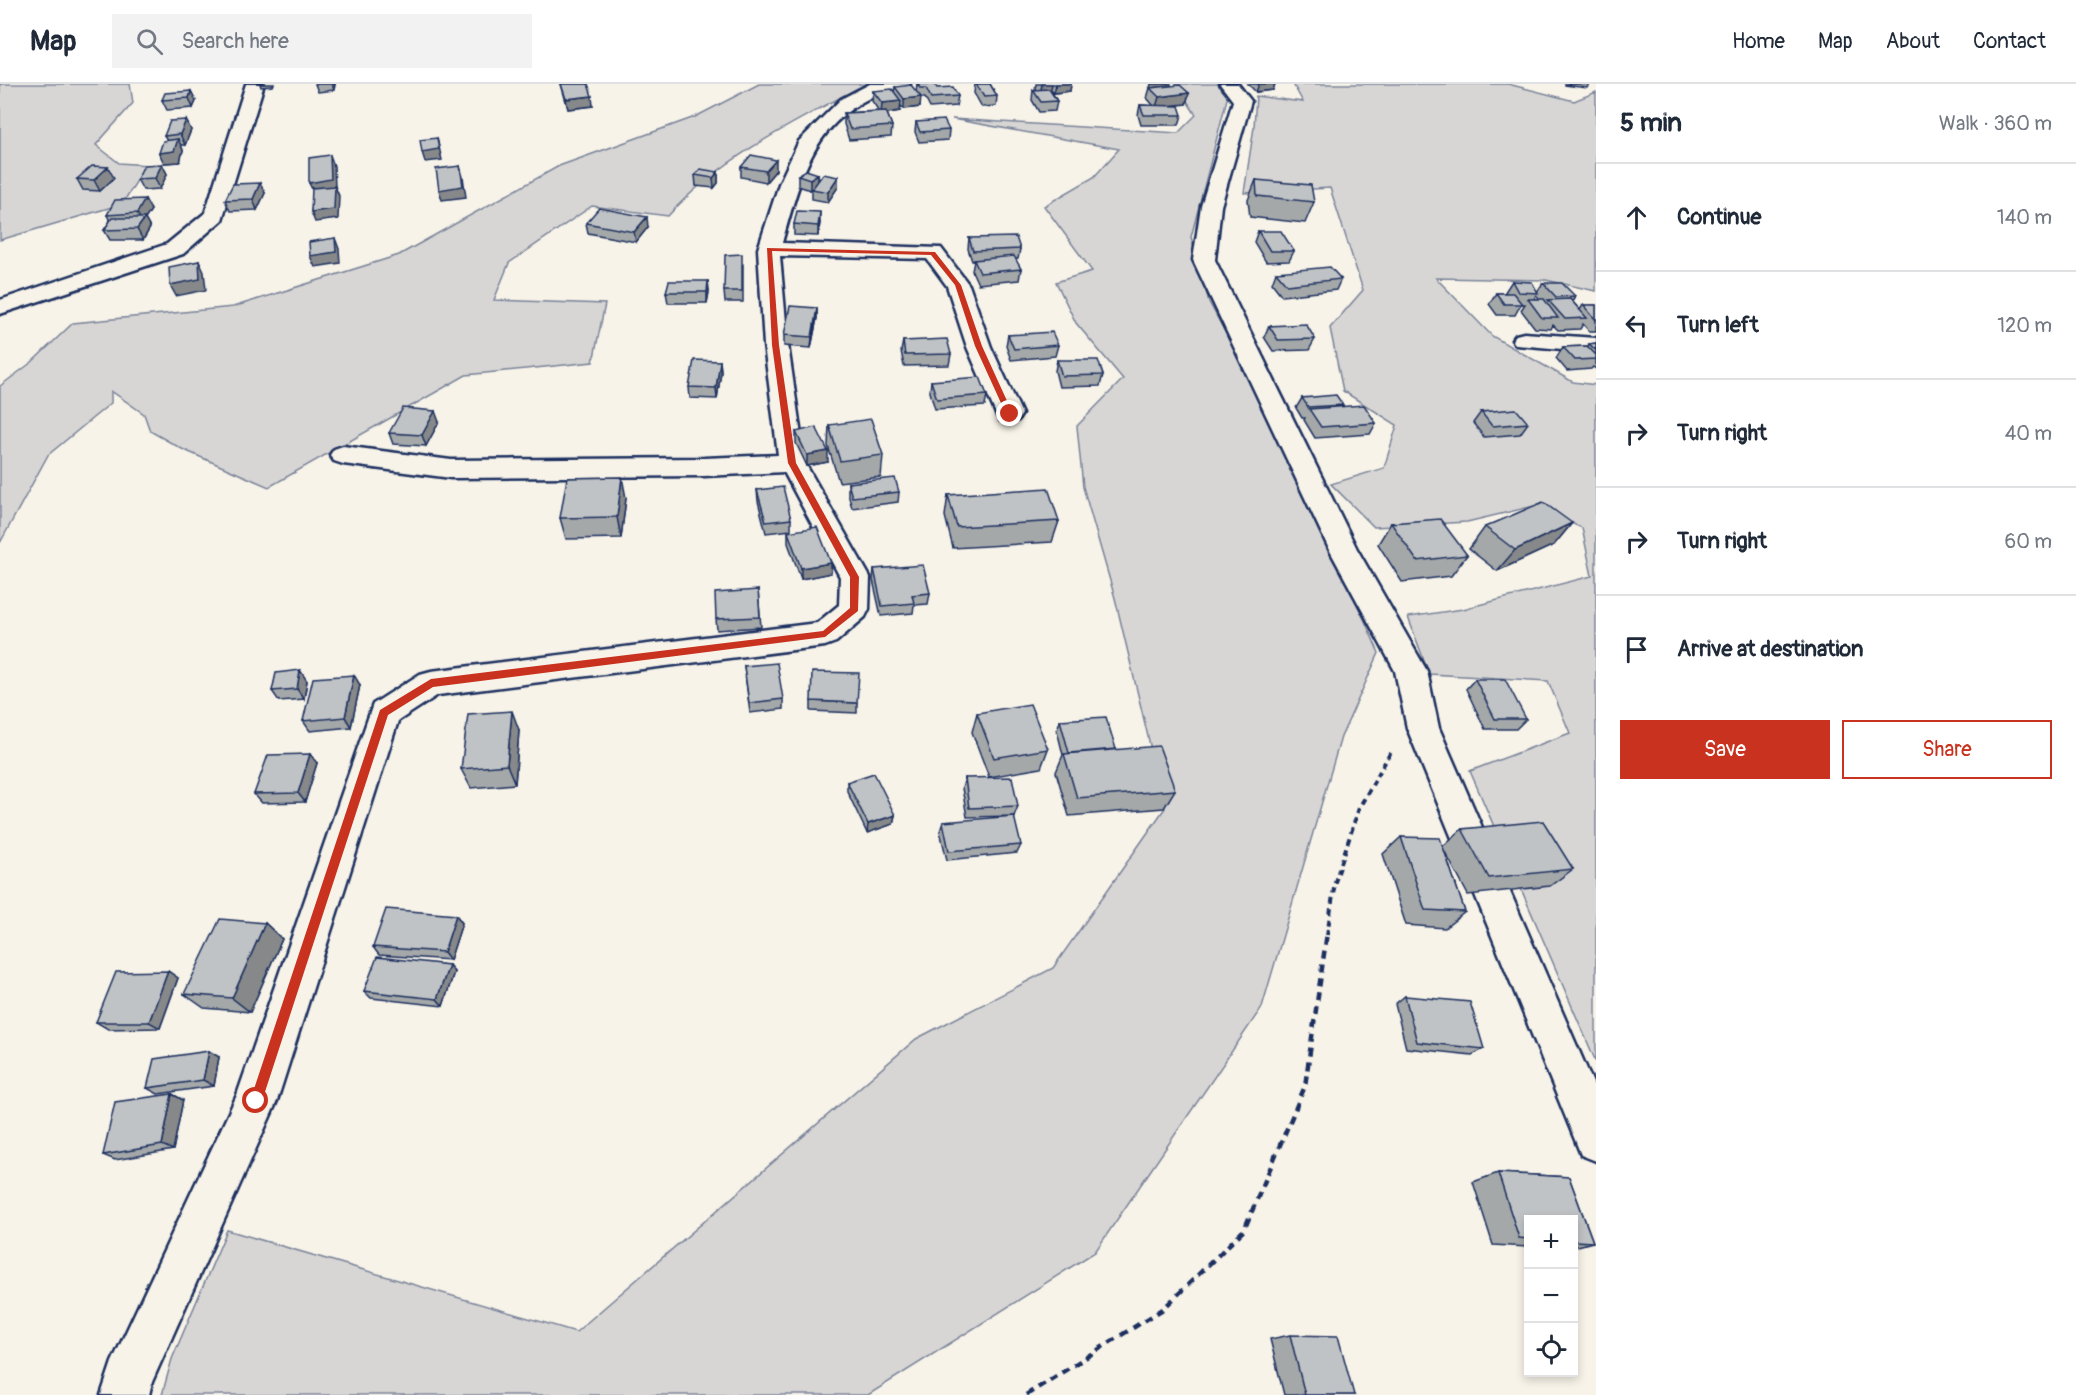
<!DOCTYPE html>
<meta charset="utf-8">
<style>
body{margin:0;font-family:Pangolin,sans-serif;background:#f2f2f3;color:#1f2937}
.controls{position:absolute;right:18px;bottom:18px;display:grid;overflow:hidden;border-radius:0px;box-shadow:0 3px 9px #0003}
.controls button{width:54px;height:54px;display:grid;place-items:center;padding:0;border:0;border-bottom:2px solid #e0e1e3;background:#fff;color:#1f2937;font:30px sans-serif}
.stop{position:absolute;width:18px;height:18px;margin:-14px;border:4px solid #c8321e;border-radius:50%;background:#fff}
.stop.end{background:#c8321e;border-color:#fff;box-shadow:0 2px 6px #0008}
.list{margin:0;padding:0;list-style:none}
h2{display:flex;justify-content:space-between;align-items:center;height:78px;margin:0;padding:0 24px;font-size:26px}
h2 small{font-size:20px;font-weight:400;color:#747a83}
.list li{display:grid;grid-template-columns:39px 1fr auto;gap:18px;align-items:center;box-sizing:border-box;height:108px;padding:0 24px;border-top:2px solid #e0e1e3}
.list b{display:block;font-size:22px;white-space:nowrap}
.list em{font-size:20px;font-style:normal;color:#747a83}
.actions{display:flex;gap:12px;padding:18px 24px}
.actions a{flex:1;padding:14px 0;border:2px solid #c8321e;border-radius:0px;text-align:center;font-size:21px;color:#c8321e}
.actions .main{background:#c8321e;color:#fff}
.icon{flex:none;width:33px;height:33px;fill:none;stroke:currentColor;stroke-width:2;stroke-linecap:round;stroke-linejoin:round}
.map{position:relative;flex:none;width:1596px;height:1311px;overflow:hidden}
header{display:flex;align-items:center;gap:36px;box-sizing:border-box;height:84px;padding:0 30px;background:#fff;border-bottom:2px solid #e0e1e3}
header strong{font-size:28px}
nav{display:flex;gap:33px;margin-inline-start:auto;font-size:21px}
.search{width:420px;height:54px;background:#f2f2f3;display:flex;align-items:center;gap:15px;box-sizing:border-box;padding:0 21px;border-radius:0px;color:#747a83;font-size:22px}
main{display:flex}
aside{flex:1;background:#fff}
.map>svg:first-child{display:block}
.green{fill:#d7d6d4;stroke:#798299;stroke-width:1.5}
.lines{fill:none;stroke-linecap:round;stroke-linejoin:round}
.minor-casing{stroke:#1b2f5e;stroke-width:5}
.path-far1{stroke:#1b2f5e;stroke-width:4;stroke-dasharray:6 4.5;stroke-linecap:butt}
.path{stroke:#1b2f5e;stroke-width:4.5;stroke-dasharray:8 6;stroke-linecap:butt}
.minor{fill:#f7f3e8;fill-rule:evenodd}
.wall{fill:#a5a8a9;stroke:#1b2f5e;stroke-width:1.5;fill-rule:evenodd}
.shaded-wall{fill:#86888a;stroke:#1b2f5e;stroke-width:1.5}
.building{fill:#c0c3c5;stroke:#1b2f5e;stroke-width:1.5}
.route{fill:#c8321e}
</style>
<header>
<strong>Map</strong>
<div class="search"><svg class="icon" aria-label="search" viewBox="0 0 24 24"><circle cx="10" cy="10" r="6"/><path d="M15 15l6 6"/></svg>Search here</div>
<nav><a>Home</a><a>Map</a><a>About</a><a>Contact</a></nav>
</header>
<main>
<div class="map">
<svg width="1596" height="1311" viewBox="0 0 1596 1311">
<rect width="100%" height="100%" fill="#f7f3e8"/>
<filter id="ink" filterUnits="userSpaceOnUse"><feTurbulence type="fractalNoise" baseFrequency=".0167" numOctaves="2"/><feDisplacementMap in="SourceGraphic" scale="12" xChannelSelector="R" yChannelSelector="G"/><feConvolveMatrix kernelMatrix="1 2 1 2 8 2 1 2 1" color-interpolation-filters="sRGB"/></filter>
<g filter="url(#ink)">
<path class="green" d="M0,0h130l3,19 -37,42 23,18 28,2 -25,39 -122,36z
M759,0h118l-15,2c-68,36 -141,72 -194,130l-76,-10 -83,57 -15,37 111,4 -12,58 -127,13 -197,112 -87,-38 -32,-18 -6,-17 -33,-23v12l-63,52 -48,88v-157l32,-24 41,-39 160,-16 166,-52 160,-89 136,-49z
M1176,0h43l10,7 -38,146 18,65 87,163 83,188 -38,84 -79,270 -167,245 -227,143h-706l10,-36 55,-129 349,102 340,-293 137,-71 112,-160 -50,-210 -32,-111 -6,-61 46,-47 -47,-56 -20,-41 36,-11 -48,-65 50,-29 25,-28 -167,-30 226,14 18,-18z
M1293,0h215l66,17 22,-9v199l-50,-11 -110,-2 56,58 81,46 23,3v677l-126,-291 100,-38 -22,-52 -119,-7 -21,-57 55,-8 129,-33 -10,-48 -48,-22 -67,16 -93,5 -43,-43 53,-16 13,-43 -54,-34 -13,-63 33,-38 -33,-102 -86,5 10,-66 2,-31 47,6z"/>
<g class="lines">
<defs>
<path id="minor" d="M246,0h18l-42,136 -39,34 -183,60v-14l167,-56 38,-31z
M870,0h40l-3,4c-9,2 -19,1 -27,5 -69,30 -79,85 -98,150l159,5 28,37 22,62 31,67 -4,6 -9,2 -9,-2 -4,-6 -29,-67 -20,-61 -20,-27 -147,-3 8,89 17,118 65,114 -1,32 -4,8 -29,25 -11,4 -387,49 -40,26 -121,380 -125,281 -3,13h-48l11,-33 125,-267 136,-391 47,-30 11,-3 386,-48 22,-18 1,-28 -56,-105 -80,4 -253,2 -108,-14 -9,-3 -4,-6 4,-6 9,-3 108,14 253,-2 74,-3 -14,-110 -6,-96 21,-65 20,-43 42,-42z
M1220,0h18l13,17 -30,105 -6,54 142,289 70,122 12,57 157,362v71l-15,-6 -6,-15 -168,-412 -12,-57 -66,-122 -136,-289 8,-54 32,-105z
M1524,249l72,5v14l-80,-7 -4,-5 4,-5z"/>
</defs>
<use href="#minor" class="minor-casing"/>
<path class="path-far1" d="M1327,851l8,-53 24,-74 33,-58"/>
<path class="path" d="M1026,1311l137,-86 81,-79 61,-144 22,-153"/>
<use href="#minor" class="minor"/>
</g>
<path class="wall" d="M260,0h14l-1,2 -12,1z
M315,0h20l-1,6 -16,2z
M561,0h27l5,22 -25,3z
M917,0l20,4 21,8 -2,10 -26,2 -5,-10h-5v9l-16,2 -3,-3 -1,5 -13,2 5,13 -1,11 -42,3 -5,-16v-11l35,-2 -7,-10 1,-10 21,1 1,-5 21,5z
M975,0h15l7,12 -1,10 -14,1 -8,-14z
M1036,0h35l-1,7 -16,2 -3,-3 6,11 -2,10 -16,1 -7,-12 1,-10h3l-1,-1z
M1248,0h27l-2,6 -17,2z
M1565,0h24l-2,4 -22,-3z
M1150,4l39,5 -3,11 -18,2 14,9 -3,10h-38l-3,-10 2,-10 14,1 -7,-8z
M191,7l5,10 -3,7 -26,2 -5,-10z
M186,36l5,10 -6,15h-4l2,5 -3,12 -16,1 3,-22 -3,-5z
M916,38l33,8 -1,10 -29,2 -4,-10z
M162,80l5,10 -7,15 -17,1 -6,-11z
M741,83l35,3 -10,12 -25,-5z
M718,88v11l-4,5 -18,-2 -1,-11z
M818,90v6l20,7 -10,15 -16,-3v-11l-2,2 -12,-4v-11z
M114,94l-14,13 -17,-1 -6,-11z
M1256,96l58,22 -9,21 -55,-6 -2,-17z
M265,109l-8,17 -27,1 -5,-11z
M145,115l6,11 -6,9 5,9 -7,12h-33l-6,-10 6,-9 -3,-6z
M586,139l62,4 -12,15 -48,-9z
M820,139l-2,13 -24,-1v-11z
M1258,147l36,20 -5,10 -23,1 -12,-20z
M969,154l51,11 -2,10h-3l6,10 -2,11 -41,4 -6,-13 2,-10h-2l-4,-12z
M743,181v37h-18l-1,-11z
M1276,188l65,7 -5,11 -54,6 -10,-13z
M708,197l1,11 -2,11h-39l-2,-11z
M1512,197l25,11 6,-9 32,13 -3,5 8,9 3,-5h13v26h-7l-6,-7 -3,5 -22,1 -5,-5 -2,4 -16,-1 -14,-18 4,-6h-4l-6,11h-18l-8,-11 7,-11h10l-1,-1zM1536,211l4,4h-6z
M817,224v10l-6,30 -27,-2v-11z
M1269,242l46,13 -6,11 -36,1 -9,-14z
M1008,251l50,10 -3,11 -44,4 -5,-14z
M903,257l48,13 -2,11 -45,1 -3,-15z
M1596,259v26l-3,-2 -2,2 -24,2 -11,-13 7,-11 25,-1 1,-2z
M1057,276l46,15 -3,11 -41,1 -4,-16z
M720,277l1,11 -4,27 -27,-1 -1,-11z
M931,297l56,14 -2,11 -50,3 -5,-17z
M1302,314l41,7 -1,2 34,16 -6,11 -55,4 -11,-18 1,-2h-3l-6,-10z
M1481,328l47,11 -8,11 -36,3 -11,-14z
M439,338l-13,24 -33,-2 -4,-11z
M829,341l54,30 -2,22 -42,5 -11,-36z
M796,348l32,30 -21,4 -11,-23z
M848,399l51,9 -1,10 -46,6 -4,-14z
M757,406l34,29v11l-25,3 -8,-32z
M948,411l111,26 -7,21 -99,6 -8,-32z
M626,414l-5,40 -55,1 -6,-21z
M1391,439l76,32 -16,21 -49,6 -24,-38z
M1572,439l-18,22 -57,26 -28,-22 16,-22z
M788,448l43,31v10l-30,6 -13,-36z
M874,485l56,24 -2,11 -14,1 -1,8 -32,3 -8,-36z
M758,506l3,37 -44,3 -1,-11z
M744,582l39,33v10l-33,4z
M1475,595l51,40 -10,10h-31l-19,-40z
M307,597l-3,18 -25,2 -7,-10z
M360,601l-9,42 -41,4 -7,-10z
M811,617l46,2v10l-46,-2z
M977,629l71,36 -7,19 -52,9 -17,-45z
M1060,636l56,29 59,41 -11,18 -95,8 -13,-44 7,-17 -6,-25z
M519,646l-4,54 -44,4 -10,-19z
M317,679l-12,39 -43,1 -8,-9z
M965,694l53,28 -4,10 -47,1 -5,-29z
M847,698l48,33 -2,9 -26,9 -20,-42z
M943,738l78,23 -4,8 -70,7 -7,-29z
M1462,745l111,40 -23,17 -82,9 -24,-45 21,62 -20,16 -39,-3 -23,-71 18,-17 42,9z
M456,831l6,8 -12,37 -71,-5 -6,-8z
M265,839l17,16 -32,73 -46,-4 -20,-14z
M449,881l5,7 -11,34 -72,-8 -7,-7z
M168,887l10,7 -18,50 -52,1 -12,-7z
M1405,912l79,53 -12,6 -66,-7 -11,-44z
M219,973l-5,29 -56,8 -11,-6z
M172,1010l11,6 -10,50 -58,10 -12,-5z
M1498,1089l71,4 24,65 -19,5v-27h-46v27l-35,-2 -20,-63z
M1290,1251l64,60h-70l-14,-56z"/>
<path class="shaded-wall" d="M332,0h3l-1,6z
M1042,0h10l-2,9 -10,2z
M1056,0h15l-1,7 -16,2z
M1151,0h20v2l-21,2z
M1259,0h16l-2,6 -17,2z
M191,7l5,10 -3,7 -4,-10z
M1189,9l-3,11 -30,3 3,-10z
M592,12l1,10 -25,3 -2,-10z
M921,13l-1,10 -16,2v-10z
M901,17l-1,10 -19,3 1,-11z
M186,36l5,10 -6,15 -5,-11z
M437,54l5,22 -17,2 -3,-10z
M178,55l5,11 -3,12 -16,1 -5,-10z
M330,71l4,11 1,20 4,10 -1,23 -23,3 -4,-10 3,-19 -5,-10z
M776,76v10l-10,12v-11z
M162,80l5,10 -7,15 -5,-11z
M460,82l3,11 3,20 -24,3 -3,-10z
M108,83l6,11 -14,13 -6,-11z
M718,88v11l-4,5 -1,-10z
M818,90v10l-8,6v-11z
M838,93v10l-10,15v-10z
M260,99l5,10 -8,17 -4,-11z
M145,115l6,11 -6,9 5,9 -7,12 -6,-11 5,-7 -5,-9z
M820,128v11l-2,13v-10z
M647,133l1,10 -12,15 -2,-10z
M335,154l4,11 1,14 -25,4 -5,-11z
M199,177l5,11 2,18 -30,6 -6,-11z
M708,197l1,11 -2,11v-11z
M817,224v10l-6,30 1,-11z
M720,277l1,11 -4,27 -1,-11z
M435,327l4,11 -13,24 -4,-11z
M828,367v11l-21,4v-11z
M622,393l4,21 -5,40 -4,-21z
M1572,439l-18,22 -57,26 18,-21z
M831,479v10l-30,6v-11z
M300,586l7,11 -3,18 -7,-10z
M354,591l6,10 -9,42 -6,-10z
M512,627l7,19 -4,54 -8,-19z
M310,670l7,9 -12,39 -7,-9z
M895,731l-2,9 -26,9 1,-9z
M456,831l6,8 -12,37 -6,-8z
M265,839l17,16 -32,73 -18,-14z
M449,881l5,7 -11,34 -6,-7z
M168,887l10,7 -18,50 -11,-6z
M209,967l10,6 -5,29 -11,-6z
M172,1010l11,6 -10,50 -11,-5z"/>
<path class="building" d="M561,0h27l4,12 -26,3z
M917,0h17l3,4 16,-1 5,9 -27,2 -5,-10h-6z
M976,0h14l7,12 -13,1z
M911,1l10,12 -17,2 -9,-12z
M1180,1l9,8 -30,4 -9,-9z
M892,5l9,12 -19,2 -9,-12z
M1049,5l8,12 -16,1 -8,-12z
M191,7l-2,7 -27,2 3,-7z
M1140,21l39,1 3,9h-38z
M886,27l6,15 -42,3 -6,-16z
M186,36l-6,14 -16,2 6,-15z
M944,36l5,10 -29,2 -4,-10z
M437,54l2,11 -17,3 -2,-12z
M178,55l-4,12 -15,2 4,-12z
M330,71l1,24 -22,4v-25z
M751,71l25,5 -10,11 -25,-4z
M162,80l-7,14 -18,1 7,-14z
M92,82l16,1 -14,13 -17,-1z
M460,82l3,20 -24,4 -3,-21z
M700,85l18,3 -5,6 -18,-3z
M806,86l12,4 -8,5 -12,-4z
M823,90l15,3 -10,15 -16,-3z
M1256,96l55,5 3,17 -57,-6z
M260,99l-7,16 -28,1 8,-16z
M335,102l-1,23 -23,3 1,-24z
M145,115l-8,14 -30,2 8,-15z
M599,124l48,9 -13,15 -48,-9z
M797,127l23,1 -2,14 -24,-2z
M112,134h33l-8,11 -33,1z
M1258,147h23l13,20h-24z
M1016,153l4,12 -47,2 -4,-13z
M335,154l1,14 -26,4 -1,-14z
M742,170v37h-18l1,-36z
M1014,172l7,13 -41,4 -6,-13z
M199,177l1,18 -30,6 -1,-18z
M1330,183l11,12 -54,6 -11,-13z
M669,197h39l-1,11h-41z
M1512,197l20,1 6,11 -20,-1z
M1543,199h19l13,13 -19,1z
M1496,209h17l9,11h-18z
M1528,215h16l14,19h-16z
M1570,215l17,19 -22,1 -17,-19z
M1583,221h13v15z
M790,222l27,2 -5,29 -28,-2z
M1306,240l9,15 -37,1 -9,-14z
M1052,248l6,13 -44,4 -6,-14z
M947,255l4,15 -46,1 -2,-14z
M1596,259v7l-7,-6z
M1587,262l9,9v4l-21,1 -12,-13z
M694,276l26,1 -4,27 -27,-1z
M1057,276h41l5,15 -41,1z
M980,293l7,18 -50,4 -6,-18z
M1336,311l7,10 -35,2 -6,-9z
M1364,321l12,18 -55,4 -12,-18z
M403,324l32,3 -13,24 -33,-2z
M1516,325l12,14 -36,3 -11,-14z
M871,335l12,36 -43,6 -11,-36z
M816,343l12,24 -21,4 -11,-23z
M622,393l-5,40 -57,1 7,-40z
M895,394l4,14 -47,5 -4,-14z
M783,403l8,32 -25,3 -9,-32z
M1048,404l11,33 -102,6 -9,-32z
M1543,418l29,21 -57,27 -30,-23z
M1440,435l27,36 -50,6 -26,-38z
M817,443l14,36 -30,5 -13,-36z
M923,481l7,28 -18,2 2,8 -32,3 -8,-37z
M758,506l2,27 -44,2 -1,-26z
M777,579l6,36 -34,4 -5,-37z
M300,586l-3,19 -25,2 4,-18z
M812,588l47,1 -2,30 -46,-2z
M354,591l-9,42 -42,4 10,-43z
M1475,595h30l21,40h-31z
M1030,620l18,45 -54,9 -17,-45z
M512,627l-5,54 -46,4 7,-55z
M1106,633l10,32 -47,4 -9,-33z
M1159,662l16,44 -98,8 -13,-44z
M310,670l-12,39 -44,1 14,-39z
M874,689l21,42 -27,9 -21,-42z
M1012,693l6,29 -49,2 -4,-30z
M1014,732l7,29 -72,6 -6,-29z
M1543,737l30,48 -84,9 -27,-49z
M1401,753l39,1 25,74 -40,-2z
M386,825l70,6 -12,37 -71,-5z
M220,835l45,4 -33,75 -48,-4z
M377,873l72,8 -12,34 -73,-8z
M168,887l-19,51h-53l20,-50z
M1405,912l65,6 14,47 -67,-7z
M209,967l-6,29 -56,8 7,-29z
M172,1010l-10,51 -59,10 12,-53z
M1498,1089l71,4 24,65 -19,-1v-21h-46v19l-9,-1z
M1290,1251l48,1 16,59h-49z"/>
</g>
<path class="route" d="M767,164l168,4 26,33 21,61 31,68 -3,3 -4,-3 -31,-68 -20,-61 -24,-30 -159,-4 7,94 17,118 63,114 -1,34 -33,26 -392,50 -45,28 -126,386 -6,6 -4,-2 -2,-4 130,-391 51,-31 392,-48 27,-23v-31l-62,-114 -16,-118z"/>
</svg>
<div class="controls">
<button>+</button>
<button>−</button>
<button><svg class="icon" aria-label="locate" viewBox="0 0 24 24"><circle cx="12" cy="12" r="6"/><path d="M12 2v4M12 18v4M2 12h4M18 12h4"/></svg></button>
</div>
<div class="stop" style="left:256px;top:1017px"></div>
<div class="stop end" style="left:1010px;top:330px"></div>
</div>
<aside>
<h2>5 min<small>Walk · 360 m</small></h2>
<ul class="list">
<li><svg class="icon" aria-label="ahead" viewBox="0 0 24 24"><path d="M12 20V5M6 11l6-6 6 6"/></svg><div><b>Continue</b></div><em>140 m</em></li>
<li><svg class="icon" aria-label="left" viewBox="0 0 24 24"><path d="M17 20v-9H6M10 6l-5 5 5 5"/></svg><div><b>Turn left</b></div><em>120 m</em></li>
<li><svg class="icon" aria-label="right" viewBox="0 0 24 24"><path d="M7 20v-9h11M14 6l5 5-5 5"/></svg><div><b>Turn right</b></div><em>40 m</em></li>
<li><svg class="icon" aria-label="right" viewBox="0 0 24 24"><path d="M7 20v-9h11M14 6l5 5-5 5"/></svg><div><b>Turn right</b></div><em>60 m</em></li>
<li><svg class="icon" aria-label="arrive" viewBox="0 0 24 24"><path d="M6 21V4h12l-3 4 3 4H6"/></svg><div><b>Arrive at destination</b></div></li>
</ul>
<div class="actions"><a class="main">Save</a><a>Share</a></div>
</aside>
</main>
